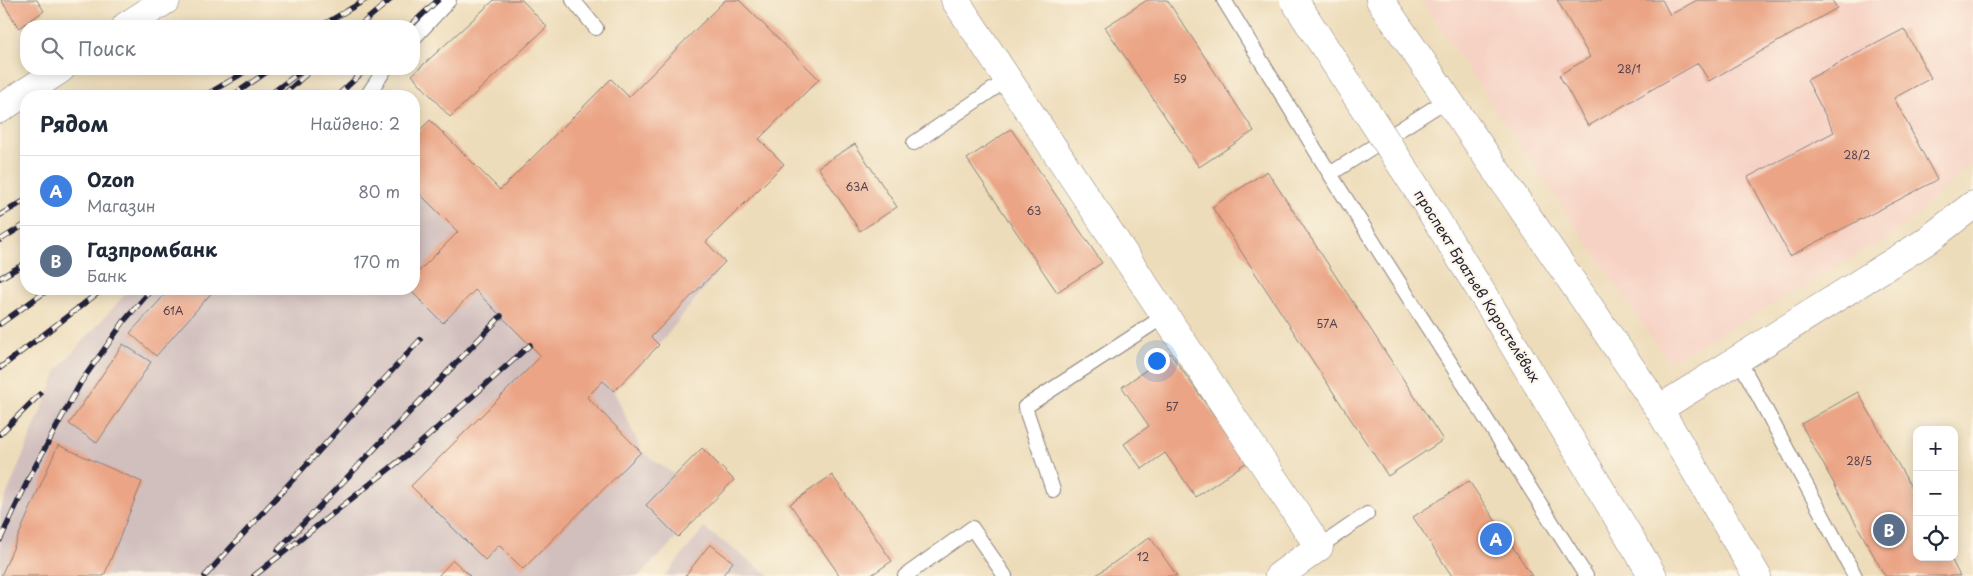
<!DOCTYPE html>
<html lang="ru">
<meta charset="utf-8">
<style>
body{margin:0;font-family:"Playpen Sans",sans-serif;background:#f6f6f7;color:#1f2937}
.controls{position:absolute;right:15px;bottom:15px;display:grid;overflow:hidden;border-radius:10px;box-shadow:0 2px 12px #0003}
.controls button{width:45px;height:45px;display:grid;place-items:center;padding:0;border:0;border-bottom:1px solid #e0e1e3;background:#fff;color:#1f2937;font:25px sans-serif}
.you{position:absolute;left:1156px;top:360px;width:18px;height:18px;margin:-12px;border:4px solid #fff;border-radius:50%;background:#1a73e8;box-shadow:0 0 0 8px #1a73e833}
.badge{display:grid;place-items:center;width:32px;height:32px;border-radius:50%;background:#1f6fb2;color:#fff;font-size:16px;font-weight:700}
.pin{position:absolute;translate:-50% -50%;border:2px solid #fff;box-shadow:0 1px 5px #0006}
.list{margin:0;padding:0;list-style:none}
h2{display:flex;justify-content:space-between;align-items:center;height:65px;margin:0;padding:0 20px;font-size:21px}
h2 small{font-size:16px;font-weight:400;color:#747a83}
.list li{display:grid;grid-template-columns:32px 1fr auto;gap:15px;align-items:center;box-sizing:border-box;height:70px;padding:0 20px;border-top:1px solid #e0e1e3}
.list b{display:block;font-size:19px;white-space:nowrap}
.list p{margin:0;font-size:16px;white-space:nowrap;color:#747a83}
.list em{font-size:16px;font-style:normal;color:#747a83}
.icon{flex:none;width:28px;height:28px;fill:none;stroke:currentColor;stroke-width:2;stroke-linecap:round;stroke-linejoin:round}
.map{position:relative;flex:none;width:1973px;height:576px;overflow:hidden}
.search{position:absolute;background:#fff;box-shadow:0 2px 12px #0003;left:20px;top:20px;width:400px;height:55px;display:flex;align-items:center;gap:12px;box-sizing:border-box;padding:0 18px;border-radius:20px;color:#747a83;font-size:19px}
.panel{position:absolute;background:#fff;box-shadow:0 2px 12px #0003;left:20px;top:90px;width:400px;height:205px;border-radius:20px}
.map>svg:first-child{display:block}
.built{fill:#f6d2c4}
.industrial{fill:#d1bfbe}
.building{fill:#eba485}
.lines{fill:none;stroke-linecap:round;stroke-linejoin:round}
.lane-casing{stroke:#887f7a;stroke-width:16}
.street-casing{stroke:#887f7a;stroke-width:29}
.primary-casing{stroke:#887f7a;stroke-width:29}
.lane{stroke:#fff;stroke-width:14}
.street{stroke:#fff;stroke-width:28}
.primary{stroke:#fff;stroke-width:28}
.rail-casing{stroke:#22223b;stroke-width:5.5}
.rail{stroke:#fcf5e5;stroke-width:4;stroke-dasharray:11;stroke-linecap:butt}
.primary-bridge-casing{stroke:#887f7a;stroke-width:29;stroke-linecap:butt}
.primary-bridge{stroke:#fff;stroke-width:28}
.labels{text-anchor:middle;stroke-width:4;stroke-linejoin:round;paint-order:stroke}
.number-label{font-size:11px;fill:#54424e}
.street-label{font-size:14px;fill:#22223b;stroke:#fcf5e5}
</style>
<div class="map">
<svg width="1973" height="576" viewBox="0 0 1973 576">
<rect width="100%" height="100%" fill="#fcf5e5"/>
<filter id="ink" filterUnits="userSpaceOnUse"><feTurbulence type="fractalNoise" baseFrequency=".02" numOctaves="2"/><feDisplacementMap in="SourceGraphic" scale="10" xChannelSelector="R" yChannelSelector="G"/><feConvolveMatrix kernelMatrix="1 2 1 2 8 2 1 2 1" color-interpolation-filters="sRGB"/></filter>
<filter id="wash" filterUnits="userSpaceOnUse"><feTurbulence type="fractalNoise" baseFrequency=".0096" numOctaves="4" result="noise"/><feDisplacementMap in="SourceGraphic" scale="20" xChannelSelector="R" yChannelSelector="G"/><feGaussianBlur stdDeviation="1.12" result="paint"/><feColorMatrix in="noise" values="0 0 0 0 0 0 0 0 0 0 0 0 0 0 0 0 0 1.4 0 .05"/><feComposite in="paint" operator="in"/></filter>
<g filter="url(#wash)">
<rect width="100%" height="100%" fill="#eddcb9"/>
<path class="built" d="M1421,0h552v163l-75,69 -229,131z"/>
<path class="industrial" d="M725,0h14l80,79 -60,60 25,25 -80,75 21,23 -66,83 -45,46 28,61 33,23 27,-27 32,32 -95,96h-639v-65l58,-142 72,-80h284v-153l16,-16 70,70 111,-111 18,17z
M704,528l66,48h-105z"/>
<g id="blocks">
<path class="building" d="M1,0h36l7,11 -25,17z
M494,0h28l25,27 -97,90 -38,-42z
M725,0h14l80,79 -60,60 25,25 -78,78 19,20 -74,75 8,8 -45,46 -11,-10 -16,16 54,55 -118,117 -24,-24 -14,15 -74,-74 130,-130 -66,-66 -32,33 -34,-34h5v-13l44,-44 -44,-44v-52l16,-16 70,70 111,-111 18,18z
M1147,0h20l87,131 -55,36 -94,-140z
M1557,0h105l8,15 27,-15h135l5,8 -128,73 -11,-18 -110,63 -29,-51 31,-18z
M1904,29l27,49 -37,20 43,82 -147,76 -42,-79 86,-45 -27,-52z
M1011,129l91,134 -45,29 -90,-133z
M855,144l42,63 -37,24 -42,-64z
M1267,171l176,269 -55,36 -176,-269z
M170,289h45l-59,67 -26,-23z
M123,344l28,18 -54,81 -28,-19z
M1170,353l77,109 -51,35 -31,-44 -23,16 -18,-25 25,-18 -27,-39z
M1858,392l59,106v59h33l10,19h-75l-84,-152z
M58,445l84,37 -38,94h-103z
M702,448l32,32 -56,57 -32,-32z
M832,475l60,86 -22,15h-30l-50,-72z
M1469,481l63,95h-80l-39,-59z
M1150,537l27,39h-82z
M710,544l23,18 -11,14h-37z
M453,560l17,16h-32z"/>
</g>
</g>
<g filter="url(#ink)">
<use href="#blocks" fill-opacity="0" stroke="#887f7a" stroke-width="1"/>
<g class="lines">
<defs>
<path id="lane" d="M573,0l23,28
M1224,0l106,174 256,402
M414,38l35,-38
M367,96l18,-27
M914,143l94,-64
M1330,174l118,-75
M1739,360l116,216
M1053,490l-28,-83 141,-92
M1319,547l48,-33
M905,576l67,-48 33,48"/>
<path id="street" d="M955,0l364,547 -40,29
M1380,0l279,409 98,167
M126,26l40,-26
M0,109l61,-40
M1659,409l266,-167 48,-37"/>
<path id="primary" d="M1487,301l166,275"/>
</defs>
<use href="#lane" class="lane-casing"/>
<use href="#street" class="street-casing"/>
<use href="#primary" class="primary-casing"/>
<use href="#lane" class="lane"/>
<use href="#street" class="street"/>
<use href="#primary" class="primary"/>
<defs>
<path id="rail" d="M321,26l44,-26
M359,26l31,-26
M410,26l28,-26
M204,96l46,-27
M232,96l39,-27
M268,96l36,-27
M282,96l30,-27
M337,96l29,-27
M0,215l26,-15
M0,240l26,-16
M0,278l26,-15
M0,324l49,-35
M0,368l103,-79
M0,434l40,-40
M0,540l31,-66 50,-92 44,-62 27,-31
M278,550l223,-234
M205,576l215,-236
M254,576l154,-122 122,-109"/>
</defs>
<use href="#rail" class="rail-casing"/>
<use href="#rail" class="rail"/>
<defs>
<path id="primary-bridge" d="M1294,0l125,192 68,109"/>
</defs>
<use href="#primary-bridge" class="primary-bridge-casing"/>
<use href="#primary-bridge" class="primary-bridge"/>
</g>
</g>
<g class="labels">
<g class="number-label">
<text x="1629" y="73">28/1</text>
<text x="1180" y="83">59</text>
<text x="1857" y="159">28/2</text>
<text x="857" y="191">63А</text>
<text x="1034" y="215">63</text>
<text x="173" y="315">61А</text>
<text x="1327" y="328">57А</text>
<text x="1172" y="411">57</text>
<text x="1859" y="465">28/5</text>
<text x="1143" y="561">12</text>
</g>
<g class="street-label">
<text transform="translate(1477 286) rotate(58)" y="5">проспект Братьев Коростелёвых</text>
</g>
</g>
</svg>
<div class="controls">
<button>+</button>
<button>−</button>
<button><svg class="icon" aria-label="locate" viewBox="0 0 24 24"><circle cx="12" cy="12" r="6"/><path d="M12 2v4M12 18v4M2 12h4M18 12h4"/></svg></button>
</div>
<div class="you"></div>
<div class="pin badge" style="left:1496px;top:539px;background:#3f7fe0">A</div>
<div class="pin badge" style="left:1889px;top:530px;background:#5c6f8a">B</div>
<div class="search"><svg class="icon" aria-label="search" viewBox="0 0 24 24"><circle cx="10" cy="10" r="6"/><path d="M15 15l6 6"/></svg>Поиск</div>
<section class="panel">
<h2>Рядом<small>Найдено: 2</small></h2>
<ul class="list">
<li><span class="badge" style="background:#3f7fe0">A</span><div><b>Ozon</b><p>Магазин</p></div><em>80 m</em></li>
<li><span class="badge" style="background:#5c6f8a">B</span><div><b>Газпромбанк</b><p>Банк</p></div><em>170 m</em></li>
</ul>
</section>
</div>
